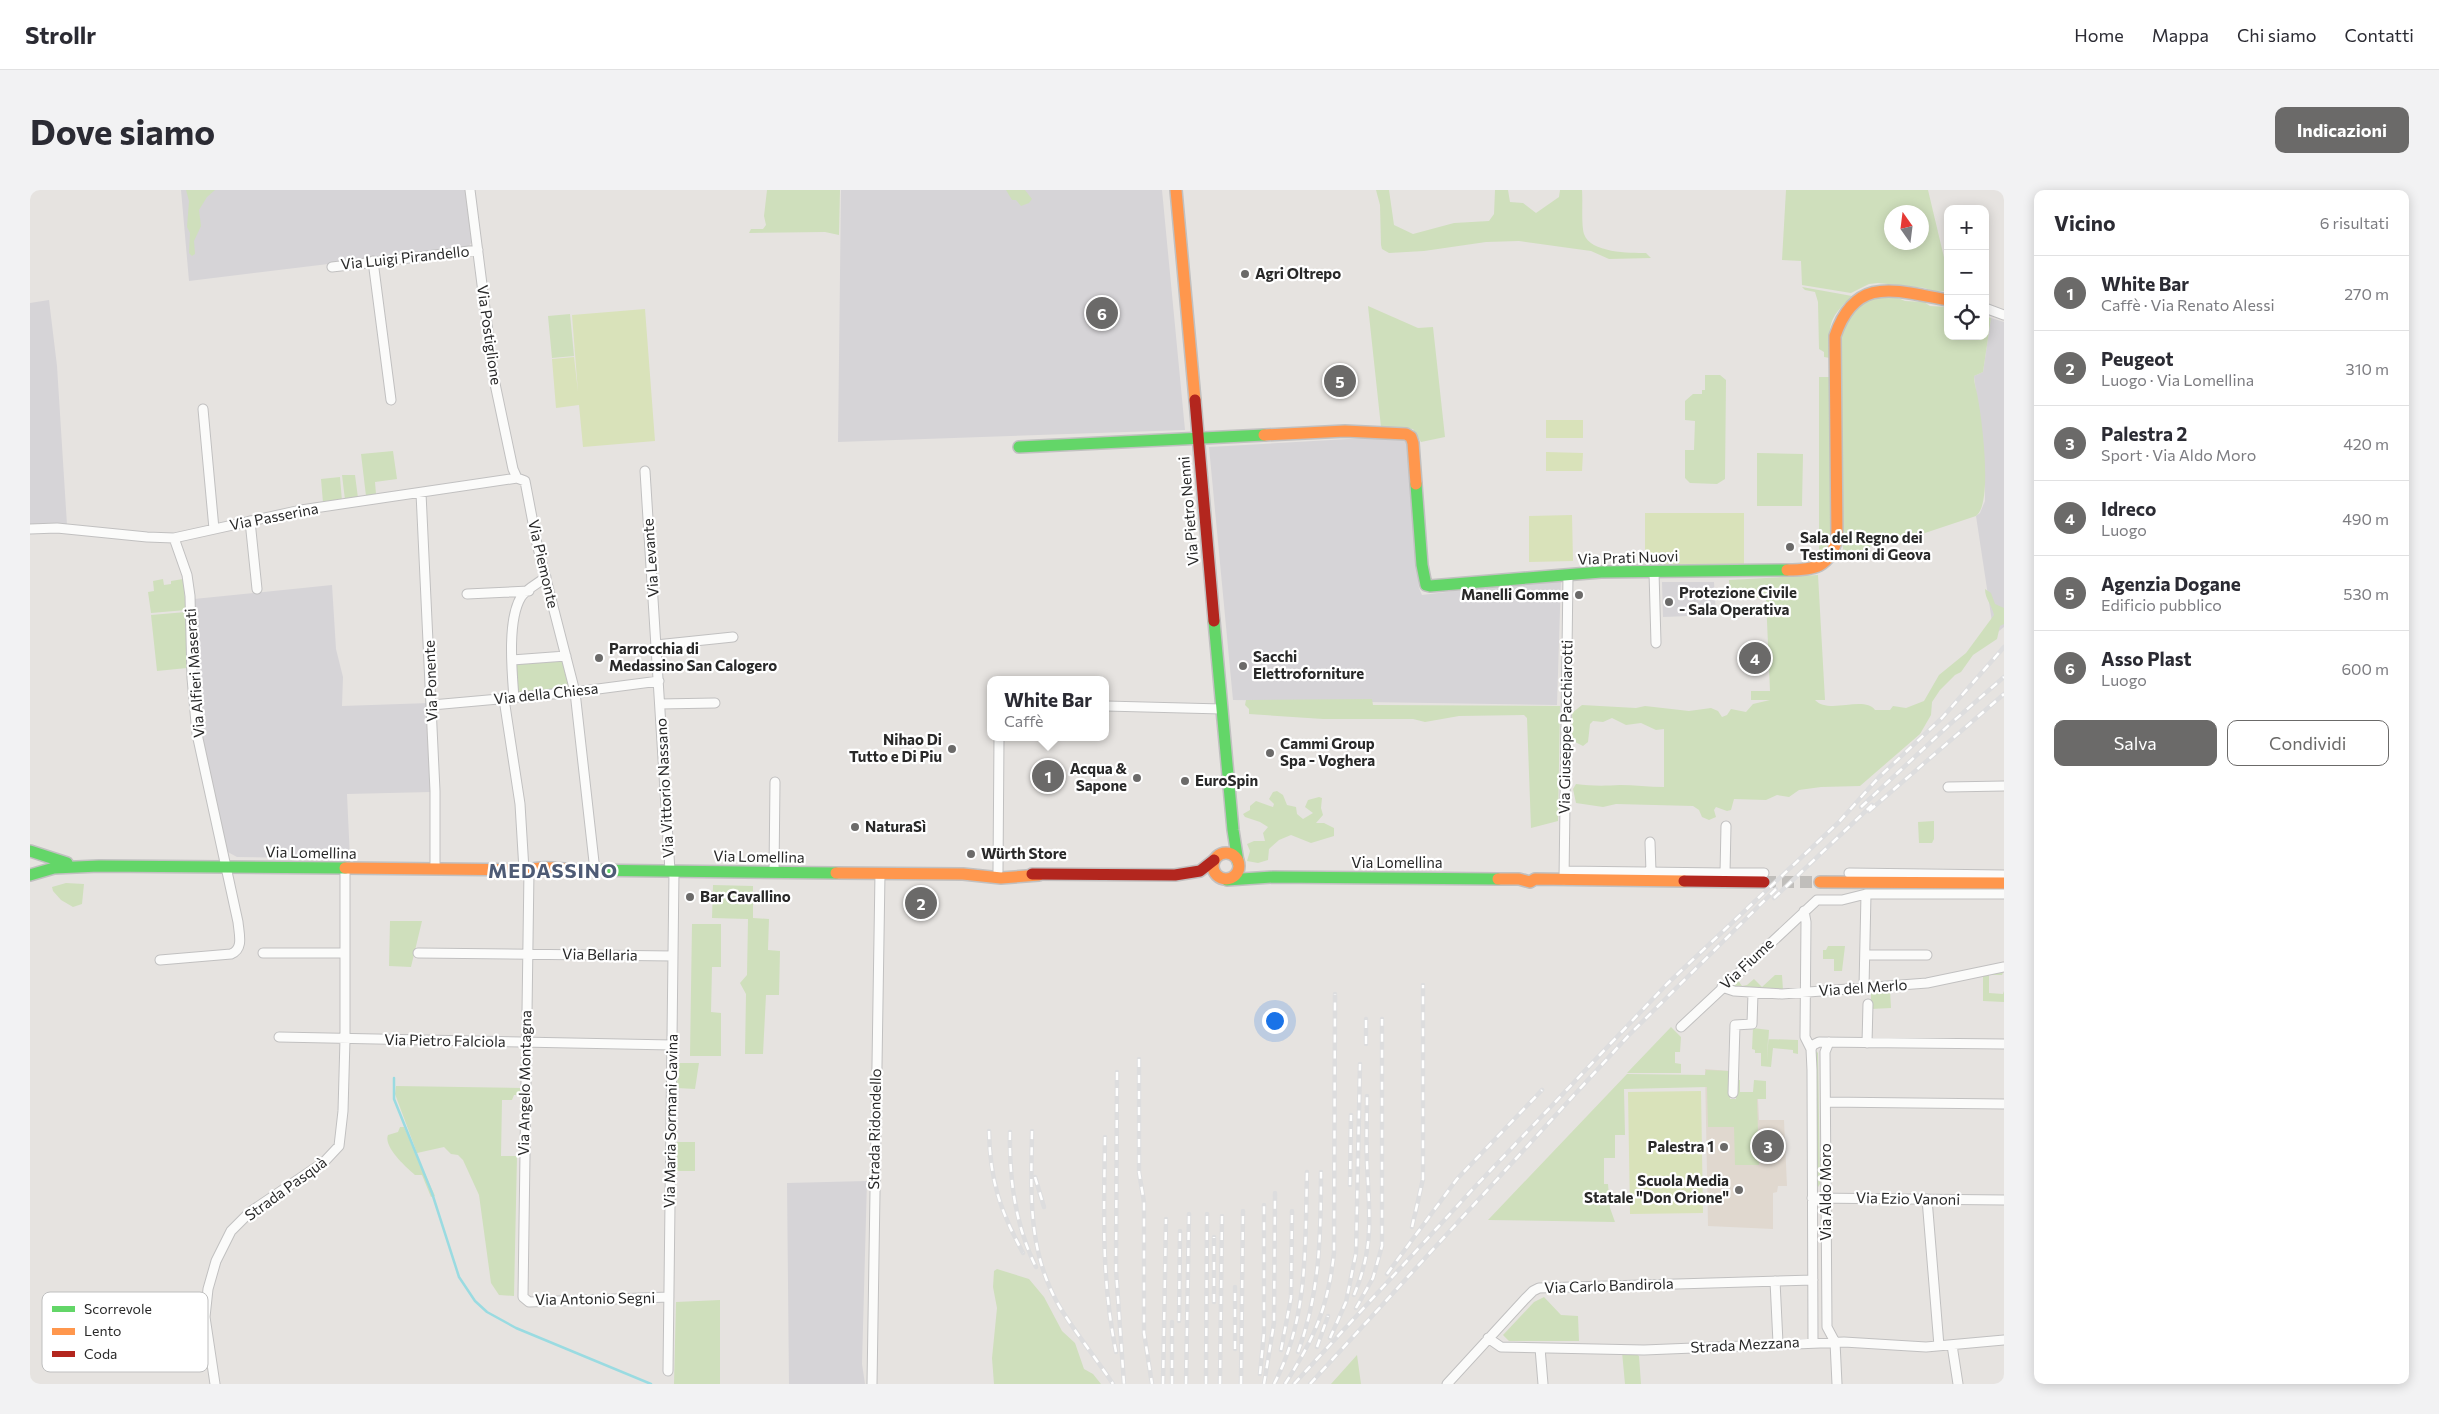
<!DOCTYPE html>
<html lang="it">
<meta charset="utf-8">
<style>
body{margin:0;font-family:Commissioner,sans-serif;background:#f2f2f3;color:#2b2b33}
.controls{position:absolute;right:15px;top:15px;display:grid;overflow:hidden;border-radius:10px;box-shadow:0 2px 12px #0003}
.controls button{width:45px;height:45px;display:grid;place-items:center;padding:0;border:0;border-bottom:1px solid #e1e1e2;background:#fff;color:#2b2b33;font:25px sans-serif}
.compass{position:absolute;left:1854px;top:15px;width:45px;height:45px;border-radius:50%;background:#fff;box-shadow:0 2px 12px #0003;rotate:346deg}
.you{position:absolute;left:1244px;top:830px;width:18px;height:18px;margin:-12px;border:4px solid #fff;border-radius:50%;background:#1a73e8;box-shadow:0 0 0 8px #1a73e833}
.badge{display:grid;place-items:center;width:32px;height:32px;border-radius:50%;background:#6b6a69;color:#fff;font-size:16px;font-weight:700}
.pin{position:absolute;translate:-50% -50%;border:2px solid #fff;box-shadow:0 1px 5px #0006}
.popup{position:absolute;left:957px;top:486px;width:122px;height:65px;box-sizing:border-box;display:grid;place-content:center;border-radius:10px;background:#fff;filter:drop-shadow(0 1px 4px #0005);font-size:16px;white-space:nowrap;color:#7c7c81}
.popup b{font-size:19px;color:#2b2b33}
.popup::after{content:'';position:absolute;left:50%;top:100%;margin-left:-10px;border:10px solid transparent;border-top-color:#fff}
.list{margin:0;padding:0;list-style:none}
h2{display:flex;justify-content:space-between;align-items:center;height:65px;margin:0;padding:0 20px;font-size:21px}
h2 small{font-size:16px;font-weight:400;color:#7c7c81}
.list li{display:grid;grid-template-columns:32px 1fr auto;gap:15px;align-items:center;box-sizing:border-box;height:75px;padding:0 20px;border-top:1px solid #e1e1e2}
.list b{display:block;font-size:19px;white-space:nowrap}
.list p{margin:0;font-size:16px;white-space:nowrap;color:#7c7c81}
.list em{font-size:16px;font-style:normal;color:#7c7c81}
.actions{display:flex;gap:10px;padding:15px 20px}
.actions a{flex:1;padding:11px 0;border:1px solid #6b6a69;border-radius:10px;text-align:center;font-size:18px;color:#6b6a69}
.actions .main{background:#6b6a69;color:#fff}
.icon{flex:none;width:28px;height:28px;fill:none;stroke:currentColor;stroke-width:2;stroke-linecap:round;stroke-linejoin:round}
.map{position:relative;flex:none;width:1974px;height:1194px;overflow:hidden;border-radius:10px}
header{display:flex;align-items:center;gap:30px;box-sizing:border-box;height:70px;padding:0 25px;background:#fff;border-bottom:1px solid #e1e1e2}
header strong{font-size:24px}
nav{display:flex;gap:28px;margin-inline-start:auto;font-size:18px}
.intro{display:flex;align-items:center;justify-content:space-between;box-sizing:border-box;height:120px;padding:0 30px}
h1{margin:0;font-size:35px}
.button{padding:12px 22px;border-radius:10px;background:#6b6a69;color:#fff;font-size:18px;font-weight:700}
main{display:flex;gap:30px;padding:0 30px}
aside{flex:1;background:#fff;border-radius:10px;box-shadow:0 2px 12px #0003}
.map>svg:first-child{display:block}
.industrial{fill:#d6d4d7}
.education{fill:#e0d8cf}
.green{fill:#cfdfbc;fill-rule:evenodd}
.pitch{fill:#d9e2ba}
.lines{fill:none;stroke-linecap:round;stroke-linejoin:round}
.stream{stroke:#9adbe1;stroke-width:2.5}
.secondary-tunnel{stroke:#c0bebb;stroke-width:12;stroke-dasharray:12 6;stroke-linecap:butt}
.street-casing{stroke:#c1c0c0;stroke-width:11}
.fast-casing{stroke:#c1c0c0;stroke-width:14}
.slow-casing{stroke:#c1c0c0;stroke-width:14}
.jam-casing{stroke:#c1c0c0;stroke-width:14}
.street{stroke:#fbfbfa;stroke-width:9}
.fast{stroke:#63d668;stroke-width:11}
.slow{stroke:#ff974d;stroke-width:11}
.jam{stroke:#b3261e;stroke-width:11}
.rail-casing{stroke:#ddddde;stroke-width:4.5}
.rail{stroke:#fff;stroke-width:2.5;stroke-dasharray:8;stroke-linecap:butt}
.poi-dot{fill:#6b6a69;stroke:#fff;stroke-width:2}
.labels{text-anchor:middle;stroke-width:4.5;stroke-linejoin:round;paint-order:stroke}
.street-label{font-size:15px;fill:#292929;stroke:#fff}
.poi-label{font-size:15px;font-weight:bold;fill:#292929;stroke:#fff;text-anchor:start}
.district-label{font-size:20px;font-weight:bold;letter-spacing:1px;fill:#4e5b75;stroke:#fff}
.key{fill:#fff;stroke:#bfbfbf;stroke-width:1}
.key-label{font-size:14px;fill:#292929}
</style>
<header>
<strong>Strollr</strong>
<nav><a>Home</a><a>Mappa</a><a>Chi siamo</a><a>Contatti</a></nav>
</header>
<div class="intro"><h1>Dove siamo</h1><a class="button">Indicazioni</a></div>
<main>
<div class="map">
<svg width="1974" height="1194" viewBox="0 0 1974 1194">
<rect width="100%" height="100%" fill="#e6e3e0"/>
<path class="industrial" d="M151,0h284l7,52 -4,5 -279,34z
M811,0h321l23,240 -347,12z
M19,110l8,66 10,159 -37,3v-225z
M1961,128l13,4v305l-10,8 -18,-119 4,-3 5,-12v-14l-2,-41 -9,-70 9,-4z
M1371,246l7,7 11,145 3,7 139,-17 -4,127 -324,-5 -24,-253z
M1632,392h52l2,33 -53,2z
M302,395l4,64 7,28 -1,29 88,-3 1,89 -84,2 3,65 -113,-2 -11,-6 -21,-87 -10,-74 -1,-91z
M837,991l-5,183 3,20h-76l-2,-201z"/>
<path class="education" d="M1675,879l25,2v28h28l1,21h25l3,66h-9l-1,6 -4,1v36l-65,-3z"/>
<path class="green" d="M156,0h29l-8,7 -8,13 2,16 -7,15 1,13 -3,2 -3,-3 1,-20 -3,-6 2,-26z
M737,0h73l-1,45 -14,-3 -76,1 2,-4h12l3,-4 -2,-9z
M976,0h19l7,9 -3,4 -8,3 -5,-6h-4z
M1346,0h13l5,35 19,9 41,-11 35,-2 5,-7 1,-24h13l2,12 13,1 13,10 23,-16 1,-7h22c1,12 -1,33 2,44 6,19 46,19 62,19l5,5 -42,1 -18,-8 -72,-10 -33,1 -62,9 -35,2 -7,-4 -1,-4 -1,-40z
M1756,0h142l19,80 -1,21 -12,1 -9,-4 -47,-5 -9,1 -18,9 -49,-8 -1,-24 -19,-1zM1862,22h30v30h-30z
M1772,97l50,9c-25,24 -23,29 -22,62l-6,-1v-5l-5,-3 -1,-47 -3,-10 -10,-2z
M1847,108h21l7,3 19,1 6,4 18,1v29h37v-20l6,2 -8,54 -9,4c0,8 3,15 4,23 4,21 15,105 -2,117l-66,22 -30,4 -26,12 -10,-1 -2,-10v-211c8,-20 13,-29 35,-34z
M1338,116l50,22 15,-1 12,110 -24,5 -8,-13 -32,-2z
M540,124l4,42 -22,2 -4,-42z
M1675,185h15l6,5 -1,99 -8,5 -27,-1 -5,-5v-28h9l1,-29 -10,-1v-19l8,-7h9v-4h3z
M1789,187h11l2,158 -2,8 -11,15z
M363,261l4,28 -22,3 1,12 -10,2 -5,-42z
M1727,263l46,1 -1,52h-45z
M312,285h13l3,23 -13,2z
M310,287l2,24 -19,2 -2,-24z
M1788,385l7,125h-10c14,15 49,-5 60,10h15l3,-4 13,2 18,-7 15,-26 27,-22 28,-38c-2,-10 -9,-16 -9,-26l6,4 4,11 9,4v16l-4,2 -3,13 -24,16 -12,17 -6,3 -15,15 -8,12 -1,13 -11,19 -60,52 -39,1 -22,3 -10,7 -12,-2 -11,5 -32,-1 -3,11 -4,1 -11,-4 -2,3 2,7 -7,3 -7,-3 -3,-7 -6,-4 -77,-2 -13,3 -27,-4 -3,-14 3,-5c15,2 28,2 44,1 14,0 29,2 44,2v-58l-8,1 -15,-7 -15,2 -14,-7 -9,4 -10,-1 -3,3 -2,18 -5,4 -10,-5c-2,-10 0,-18 -1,-28l10,-8 54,3 9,-2 44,5 22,-3 7,3 4,6 5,-2 4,-6 15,3 7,-8 17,-4h-19v-9h19l-4,-93h-17l-7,-5 -5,1 -5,5 -2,-1 -1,-18z
M133,389l1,6 7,-1v-3l12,-2 3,31 -35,3 -3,-21 6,-1 -1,-10z
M156,422l1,56 -30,3 -6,-56z
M532,468l8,31 -53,5 -2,-32z
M1342,509l1,6 187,1 -2,115 -27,7 -4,-110 -3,-3 -65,1 -34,6 -12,-3h-90l-74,-5v-5l-4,-4 1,-5z
M1247,601l6,4 4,10 9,2 1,7 6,5 10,-6 -8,-6 3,-7 11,-3 3,1 -1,10 2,7 -7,8h8l10,5v8l-23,7 -20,-8 -12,5 -10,9 -1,11 -10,3 -11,-2 3,-10 -3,-7 7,-3h11l-2,-8 5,-6 -8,-5 -15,-5 -2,-3 7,-4v-4l6,-5 17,6 1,-3 -5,-5 4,-7z
M1904,631v18l-2,4h-13l-1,-21z
M36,693l18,1 -2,20 -9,3 -12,-7 -8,-9 -1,-4z
M683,695l40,1v32l16,1 -1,31 12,1 -1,44h-13l-3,59h-18l1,-60 -6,-11 7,-8 1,-56 -36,-1z
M360,731h32l-11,46 -22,-1z
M662,734h29v43h-9l-1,45 10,1v43h-31z
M1798,756h17l-3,25h-8v-12h-11v-9h3z
M1974,781l-2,4h-13v18l14,1 1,-3v11l-21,-1v-25z
M1745,785h7l1,15h-24l-29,-5 7,-6 5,7 5,-1 7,-6 8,8z
M1860,800l1,18 -20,1v-18z
M1641,837l10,10 -1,15h-5v11l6,1v9h-54z
M1723,838l16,2 -2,31 1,-22 30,1v14l-5,-1v-3l-20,-2 -2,19 -10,-1v-13h-6v-3l-3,-1z
M1786,861l2,2 2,131 -2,3 -1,-1z
M648,873h21l-4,26 -18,-1z
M1676,880l23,1 1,28h6v-19h4v12h13l1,-12 12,1v18h-9l2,66h-24l-1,-38h-26l-1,-40 -83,2 1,46h-10v23h-11v26h4l2,24 5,14 -127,-2 139,-146 78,1z
M366,896l126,2 -1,7h-7l-2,5h-10l-1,56h16l-3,140 -15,-1 -8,-12 -12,-88 -16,-35 -5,-5 -7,-1 -7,-7 -27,6 -22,-59z
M370,937h4l31,69 -4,1 -9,-22h-7c-8,-7 -32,-28 -27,-40l10,-3z
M647,952h18v29h-18z
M967,1079l32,10 15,18 18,34 13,12 9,26 9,5 8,10h-107l-2,-26 5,-50 -4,-21 1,-16z
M1514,1107l17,18 17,1 1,25h-70l-6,-6 31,-33z
M690,1110v84h-46l2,-82z
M1592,1162l12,1 5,3 2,28h-16z
M1327,1165l4,29h-30z"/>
<path class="pitch" d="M615,119l10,132 -72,6 -4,-42 -23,3 -4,-49 22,-2 4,35 -6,-77z
M1516,230h37v18h-37z
M1516,262l37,1 -1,18h-36z
M1615,323h99v52l-99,-1z
M1542,325l1,46 -44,1v-46z
M1671,901l2,122 -73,1 -2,-122z"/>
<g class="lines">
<path class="stream" d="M364,888v21l38,94 27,84 16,24 12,11 29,16 135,56"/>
<path class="secondary-tunnel" d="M1734,692h56"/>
<defs>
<path id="street" d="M440,0l24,189 19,90 4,9
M343,71l18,139
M302,77l146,-17
M1955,118l19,7
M173,219l11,120
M615,281l25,400
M391,303l14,298v78
M220,331l7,68
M0,339l27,-1 90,9 27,1 127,-28 216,-32 8,3 12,63 38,148 20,179
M1624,382l2,71
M437,404l62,-3
M626,455l77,-8
M482,470l54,-4
M484,508c-2,-26 -7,-78 7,-101 5,-8 18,-14 25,-20
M474,509l16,105 4,66
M630,514l55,-1
M402,515l143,-13 84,-11
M1076,516l116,3
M1918,597l56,-1
M1620,652l1,30
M499,680l-6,427 6,5 140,-5
M968,681l1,-134
M1534,681l161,2 1,-47
M744,682l1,-90
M1695,683h39
M1819,683l155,2
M1534,690l4,-305
M1774,721l2,11 -1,115 6,12 1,21 1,272
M233,763h82
M388,763l255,3
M1835,765h62
M130,770l71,-6c13,-5 8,-20 7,-32l-41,-188 -5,-56 -2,-82 -3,-21 -13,-37
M1692,797l12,4 48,3 145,-11 77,-16
M1834,797l2,-93
M1651,837l136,-127h25l24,-6h138
M249,847l393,8
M1799,852l-4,10 2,275 8,15 2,42
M1837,853l1,-39
M1781,859l2,-4 6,-3 185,2
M1703,903l2,-68 17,-1 1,-31
M1796,912l178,2
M1782,1008l192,2
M1897,1009l12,147
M1745,1091l3,62
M1458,1148l13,9 143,3 200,-8 82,5 78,-7
M1922,1155l6,39
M1510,1158l3,36
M638,1181l6,-500
M185,1194l-10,-67 3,-28 8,-28 15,-30 19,-19 74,-50 15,-16 4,-35 2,-72v-171
M842,1194l8,-511
M1417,1194l78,-85 8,-8 6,-3 274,-8"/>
<path id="fast" d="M989,257l245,-12
M1386,294l6,81 4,20 4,1 171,-14 186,-2
M1184,431l19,209 5,32
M0,661l37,12
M550,680l256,3
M0,685l24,-7 45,-2 246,2
M1197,690l46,-3 225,2"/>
<path id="slow" d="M1146,0l19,210
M1234,245l81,-4 61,3 5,3 2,6 3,41
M1757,380c27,0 43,-2 50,-32l-2,-202c21,-62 61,-45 113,-36
M1183 676a13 13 0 1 1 26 0a13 13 0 1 1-26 0Z
M315,678l184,2c14,-5 36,0 51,0
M806,683l127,1 38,4 38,-3
M1468,689h21l11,3 5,-3 149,2
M1790,692l184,1"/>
<path id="jam" d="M1165,210l19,221
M1002,684l143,1 25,-4 14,-11
M1654,691l80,1"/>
</defs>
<use href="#street" class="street-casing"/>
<use href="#fast" class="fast-casing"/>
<use href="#slow" class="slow-casing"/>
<use href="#jam" class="jam-casing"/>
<use href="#street" class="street"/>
<use href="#fast" class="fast"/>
<use href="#slow" class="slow"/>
<use href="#jam" class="jam"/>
<defs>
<path id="rail" d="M1831,617l88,-82 55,-48
M1839,621l135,-117
M1744,708l98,-93
M1336,854v-25
M1109,869v113l5,30v131l8,51
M1087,882l-1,198 8,114
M959,941c1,50 11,79 34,122
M1002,941c-1,63 -5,122 29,178 16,26 35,49 52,75
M980,942c-1,46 5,93 26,135
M1075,947c-1,75 -4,141 11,215
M1005,987l9,30
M1320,995l1,-70
M1382,1037l11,-48v-194
M1357,1084l70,-95 85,-89
M1324,1105c21,-50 15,-81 13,-133 -1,-22 0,-44 0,-66
M1184,1112v-65
M1326,1118l17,-30 9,-32v-227
M1149,1131l1,-90
M1300,1148l16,-36 10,-49 4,-189
M1287,1157l11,-31
M1205,1159v-62
M1251,1160l10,-52 1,-87
M1268,1162c22,-59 23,-118 23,-180
M1230,1184l4,-41v-128
M1133,1194l3,-165
M1142,1194v-62
M1156,1194l3,-170
M1176,1194l1,-170
M1190,1194l2,-168
M1211,1194l2,-173
M1234,1194l10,-61 1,-130
M1244,1194c35,-66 31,-140 33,-212
M1255,1194c29,-45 43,-76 49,-131l1,-259
M1264,1194l177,-193 196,-207 172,-162 40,-45 63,-59 62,-71
M1280,1194l319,-349 147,-146"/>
</defs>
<use href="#rail" class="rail-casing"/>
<use href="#rail" class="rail"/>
</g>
<g class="poi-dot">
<circle cx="1215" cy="84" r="5"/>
<circle cx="1760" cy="357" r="5"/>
<circle cx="1549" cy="405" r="5"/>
<circle cx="1639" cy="412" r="5"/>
<circle cx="569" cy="468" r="5"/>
<circle cx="1213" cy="476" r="5"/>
<circle cx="922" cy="559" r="5"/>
<circle cx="1240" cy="563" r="5"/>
<circle cx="1107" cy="588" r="5"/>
<circle cx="1155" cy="591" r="5"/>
<circle cx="825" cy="637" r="5"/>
<circle cx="941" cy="664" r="5"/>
<circle cx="660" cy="707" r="5"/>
<circle cx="1694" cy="957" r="5"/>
<circle cx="1709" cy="1000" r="5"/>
</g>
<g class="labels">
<g class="street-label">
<text transform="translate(375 68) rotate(-6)" y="5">Via Luigi Pirandello</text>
<text transform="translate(459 145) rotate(82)" y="5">Via Postiglione</text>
<text transform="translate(1159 321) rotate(-95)" y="5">Via Pietro Nenni</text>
<text transform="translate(244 327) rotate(-11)" y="5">Via Passerina</text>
<text transform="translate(621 368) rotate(-94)" y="5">Via Levante</text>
<text transform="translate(1598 368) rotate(-2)" y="5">Via Prati Nuovi</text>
<text transform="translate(513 374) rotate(77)" y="5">Via Piemonte</text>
<text transform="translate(165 483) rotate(-94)" y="5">Via Alfieri Maserati</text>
<text transform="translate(401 491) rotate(-92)" y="5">Via Ponente</text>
<text transform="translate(516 504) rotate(-6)" y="5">Via della Chiesa</text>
<text transform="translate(1536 537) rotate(-89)" y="5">Via Giuseppe Pacchiarotti</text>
<text transform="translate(635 598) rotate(-93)" y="5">Via Vittorio Nassano</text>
<text transform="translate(281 663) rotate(1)" y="5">Via Lomellina</text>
<text transform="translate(729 667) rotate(1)" y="5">Via Lomellina</text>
<text x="1367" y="678">Via Lomellina</text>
<text transform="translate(570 765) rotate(1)" y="5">Via Bellaria</text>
<text transform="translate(1717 774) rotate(-43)" y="5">Via Fiume</text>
<text transform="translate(1833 798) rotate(-4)" y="5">Via del Merlo</text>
<text transform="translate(415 851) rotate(1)" y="5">Via Pietro Falciola</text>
<text transform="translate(495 893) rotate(-89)" y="5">Via Angelo Montagna</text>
<text transform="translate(641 931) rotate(-89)" y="5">Via Maria Sormani Gavina</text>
<text transform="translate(845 939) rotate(-89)" y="5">Strada Ridondello</text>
<text transform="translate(256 999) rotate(-36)" y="5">Strada Pasquà</text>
<text transform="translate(1796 1002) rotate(-90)" y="5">Via Aldo Moro</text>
<text transform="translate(1878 1009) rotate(1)" y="5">Via Ezio Vanoni</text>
<text transform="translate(1579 1096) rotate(-2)" y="5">Via Carlo Bandirola</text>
<text transform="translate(565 1109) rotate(-1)" y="5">Via Antonio Segni</text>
<text transform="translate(1715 1155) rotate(-3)" y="5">Strada Mezzana</text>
</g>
<g class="poi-label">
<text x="1225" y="89">Agri Oltrepo</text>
<text x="1770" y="353">Sala del Regno dei<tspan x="1770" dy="17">Testimoni di Geova</tspan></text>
<text x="1649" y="408">Protezione Civile<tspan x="1649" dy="17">- Sala Operativa</tspan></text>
<text x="1539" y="410" text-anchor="end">Manelli Gomme</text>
<text x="579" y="464">Parrocchia di<tspan x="579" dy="17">Medassino San Calogero</tspan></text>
<text x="1223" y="472">Sacchi<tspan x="1223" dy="17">Elettroforniture</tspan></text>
<text x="912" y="555" text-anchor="end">Nihao Di<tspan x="912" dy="17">Tutto e Di Piu</tspan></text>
<text x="1250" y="559">Cammi Group<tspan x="1250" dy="17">Spa - Voghera</tspan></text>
<text x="1097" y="584" text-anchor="end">Acqua &amp;<tspan x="1097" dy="17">Sapone</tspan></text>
<text x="1165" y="596">EuroSpin</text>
<text x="835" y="642">NaturaSì</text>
<text x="951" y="669">Würth Store</text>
<text x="670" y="712">Bar Cavallino</text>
<text x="1684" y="962" text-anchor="end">Palestra 1</text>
<text x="1699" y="996" text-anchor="end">Scuola Media<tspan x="1699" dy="17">Statale "Don Orione"</tspan></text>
</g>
<g class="district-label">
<text x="523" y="688">MEDASSINO</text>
</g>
</g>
<rect x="12" y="1102" width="166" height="80" rx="8" class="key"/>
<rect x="22" y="1116" width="23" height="6" fill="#63d668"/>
<rect x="22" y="1138" width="23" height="7" fill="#ff974d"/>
<rect x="22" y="1161" width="23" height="6" fill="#b3261e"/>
<g class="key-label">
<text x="54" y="1124">Scorrevole</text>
<text x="54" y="1146">Lento</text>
<text x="54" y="1169">Coda</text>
</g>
</svg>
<div class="controls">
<button>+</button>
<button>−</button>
<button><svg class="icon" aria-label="locate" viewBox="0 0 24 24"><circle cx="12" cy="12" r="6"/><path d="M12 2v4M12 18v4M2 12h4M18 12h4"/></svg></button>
</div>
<svg class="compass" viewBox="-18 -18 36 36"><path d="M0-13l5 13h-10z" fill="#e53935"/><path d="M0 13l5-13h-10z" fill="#7c7c81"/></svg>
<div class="you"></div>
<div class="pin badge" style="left:1018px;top:586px">1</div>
<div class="popup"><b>White Bar</b>Caffè</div>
<div class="pin badge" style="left:891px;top:713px">2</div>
<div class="pin badge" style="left:1738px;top:956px">3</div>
<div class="pin badge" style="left:1725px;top:468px">4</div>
<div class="pin badge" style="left:1310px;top:191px">5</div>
<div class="pin badge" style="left:1072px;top:123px">6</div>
</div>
<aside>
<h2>Vicino<small>6 risultati</small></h2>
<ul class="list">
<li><span class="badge">1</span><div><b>White Bar</b><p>Caffè · Via Renato Alessi</p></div><em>270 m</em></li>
<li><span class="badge">2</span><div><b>Peugeot</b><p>Luogo · Via Lomellina</p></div><em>310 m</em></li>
<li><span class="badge">3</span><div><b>Palestra 2</b><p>Sport · Via Aldo Moro</p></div><em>420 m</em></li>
<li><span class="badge">4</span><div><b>Idreco</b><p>Luogo</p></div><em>490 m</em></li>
<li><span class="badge">5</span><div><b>Agenzia Dogane</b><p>Edificio pubblico</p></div><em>530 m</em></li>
<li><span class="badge">6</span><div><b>Asso Plast</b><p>Luogo</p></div><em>600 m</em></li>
</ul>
<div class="actions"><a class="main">Salva</a><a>Condividi</a></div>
</aside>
</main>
